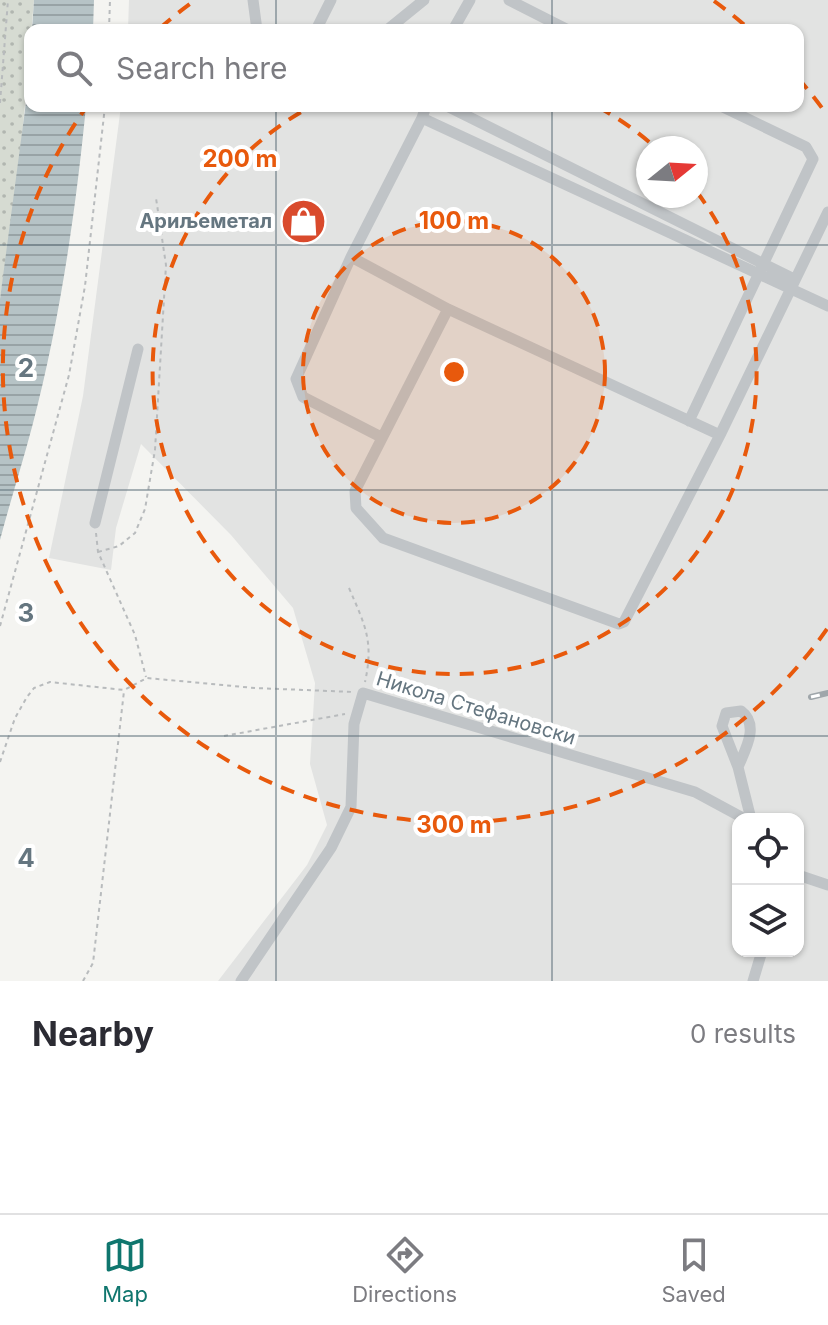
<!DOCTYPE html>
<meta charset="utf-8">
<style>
body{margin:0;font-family:Inter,sans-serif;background:#f7f7f7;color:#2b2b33}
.controls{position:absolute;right:24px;bottom:24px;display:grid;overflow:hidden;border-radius:16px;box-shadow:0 2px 6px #0004}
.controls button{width:72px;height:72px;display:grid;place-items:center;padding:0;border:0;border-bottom:2px solid #e1e1e2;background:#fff;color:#2b2b33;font:40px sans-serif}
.compass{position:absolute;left:636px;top:136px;width:72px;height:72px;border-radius:50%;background:#fff;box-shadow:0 2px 6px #0004;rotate:72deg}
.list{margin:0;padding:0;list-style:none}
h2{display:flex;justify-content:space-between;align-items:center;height:104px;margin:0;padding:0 32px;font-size:34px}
h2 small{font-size:26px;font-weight:400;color:#7c7c81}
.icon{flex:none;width:44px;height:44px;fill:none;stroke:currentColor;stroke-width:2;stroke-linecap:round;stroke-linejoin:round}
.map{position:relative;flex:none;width:828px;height:981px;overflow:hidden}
.search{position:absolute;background:#fff;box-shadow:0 2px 6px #0004;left:24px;right:24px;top:24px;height:88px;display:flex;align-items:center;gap:20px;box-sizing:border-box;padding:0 28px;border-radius:16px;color:#7c7c81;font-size:30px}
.sheet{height:232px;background:#fff}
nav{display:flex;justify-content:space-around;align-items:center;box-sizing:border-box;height:112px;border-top:2px solid #e1e1e2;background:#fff;font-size:22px;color:#7c7c81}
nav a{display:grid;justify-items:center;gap:4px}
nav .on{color:#0f766e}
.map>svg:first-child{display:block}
.built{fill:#e2e3e2;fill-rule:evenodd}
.grass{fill:url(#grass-dots)}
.water{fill:url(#water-rules)}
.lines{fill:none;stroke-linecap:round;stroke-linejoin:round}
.path{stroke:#b8bbbd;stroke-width:2;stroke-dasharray:4 4;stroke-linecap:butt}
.minor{stroke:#c0c4c7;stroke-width:11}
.rail-casing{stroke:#9fa6aa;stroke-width:6}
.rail{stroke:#fff;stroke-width:3;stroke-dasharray:9;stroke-linecap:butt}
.grid{fill:none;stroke:#657680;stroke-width:2;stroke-opacity:0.55}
.ring{fill:none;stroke:#e8590c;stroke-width:4;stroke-dasharray:14 10}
.labels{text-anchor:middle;stroke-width:8;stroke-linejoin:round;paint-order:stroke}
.poi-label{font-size:20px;font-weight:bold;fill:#657680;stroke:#fff;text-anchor:end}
.street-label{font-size:20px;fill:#657680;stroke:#fff}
.grid-label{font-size:26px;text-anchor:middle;font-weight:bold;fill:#657680;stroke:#fff;stroke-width:8;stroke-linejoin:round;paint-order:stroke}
.centre{fill:#e8590c;stroke:#fff;stroke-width:4}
.ring-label{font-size:24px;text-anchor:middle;font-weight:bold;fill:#e8590c;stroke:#fff;stroke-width:8;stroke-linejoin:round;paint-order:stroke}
</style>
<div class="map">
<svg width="828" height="981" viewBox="0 0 828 981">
<defs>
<pattern id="grass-dots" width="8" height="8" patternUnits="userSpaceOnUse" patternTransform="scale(2)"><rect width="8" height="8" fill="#d6dbd2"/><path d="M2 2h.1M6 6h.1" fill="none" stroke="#b1b6b0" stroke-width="1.8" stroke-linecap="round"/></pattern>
<pattern id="water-rules" width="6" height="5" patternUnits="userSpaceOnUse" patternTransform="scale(2)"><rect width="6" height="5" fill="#b6c3c6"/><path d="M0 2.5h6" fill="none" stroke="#98a3a6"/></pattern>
</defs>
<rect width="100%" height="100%" fill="#f4f4f1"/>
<path class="built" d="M129,0h699v981h-610l89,-116 20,-40 -17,-61 5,-81 -22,-75 -62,-73 -90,-91 -25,84 -5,42 -62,-12 34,-162 38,-290h677v-76h-670zM648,148h48v48h-48zM738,819h60v132h-60z"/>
<path class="grass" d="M0,0h34l-16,183 -18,116z"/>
<path class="water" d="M34,0h60l-1,30h-61z
M30,72v34h56c-10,104 -27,220 -54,321 -10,38 -22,75 -32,113v-241z"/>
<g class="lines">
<path class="path" d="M109,30l1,-30
M0,103l8,-103
M96,533l2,19 37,83 11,42
M98,552l21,-6 16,-13 10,-24 10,-59 11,-185 -10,-67
M349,588c16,37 25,53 16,94
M0,626l69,-251 16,-89 20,-180
M224,736l121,-22
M0,762l15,-44 12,-21 7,-9 16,-6 74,8 23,-12 108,10 99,4
M83,981l10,-18 31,-272"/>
<path class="minor" d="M253,0l4,30
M509,0l59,30
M316,30l15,-30
M387,30l37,-30
M453,30l17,-30
M426,106l-4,12 406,188
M447,106l347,173
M351,257l97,52 272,126 108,-223
M448,309l-93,182 1,17 27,30 236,86 5,-2 96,-187
M689,421l124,-262 -7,-12 -85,-41
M381,437l-78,-40 -7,-18 55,-122 71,-139
M95,523l43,-174
M738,767c7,-17 22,-42 3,-56l-15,2 -4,13 16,41 13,52
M798,875l30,10
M241,981l90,-133 20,-41 3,-83 9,-31 332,99 50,27
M753,981l9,-30"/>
<defs>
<path id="rail" d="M811,697l17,-4"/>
</defs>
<use href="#rail" class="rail-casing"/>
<use href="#rail" class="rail"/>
</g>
<path class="grid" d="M276,0v30M552,0v30M276,106v875M552,106v875M0,245h828M0,490h828M0,736h828"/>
<circle cx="454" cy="372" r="151" fill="#e8590c" fill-opacity=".12"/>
<g class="ring">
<circle cx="454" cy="372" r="151"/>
<path d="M598 107A302 302 0 0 1 656 148M697 192A302 302 0 1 1 310 107"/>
<path d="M827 629A453 453 0 1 1 85 109M160 28A453 453 0 0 1 194 1M714 1A453 453 0 0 1 748 28M798 78A453 453 0 0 1 827 115"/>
</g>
<defs>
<symbol id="shop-disc" viewBox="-11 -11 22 22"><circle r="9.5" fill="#d94a2c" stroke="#fff"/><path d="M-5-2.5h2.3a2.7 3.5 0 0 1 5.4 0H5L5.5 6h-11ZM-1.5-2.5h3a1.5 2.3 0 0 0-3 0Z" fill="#fff"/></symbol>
</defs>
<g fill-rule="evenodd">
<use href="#shop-disc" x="278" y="196" width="51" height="51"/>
</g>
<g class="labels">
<g class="poi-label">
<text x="272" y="228">Ариљеметал</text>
</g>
<g class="street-label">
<text transform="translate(476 708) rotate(17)" y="7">Никола Стефановски</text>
</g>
</g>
<g class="grid-label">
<text x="26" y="377">2</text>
<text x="26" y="622">3</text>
<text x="26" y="867">4</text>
</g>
<circle cx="454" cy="372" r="12" class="centre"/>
<g class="ring-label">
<text x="240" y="167">200 m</text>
<text x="454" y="229">100 m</text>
<text x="454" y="833">300 m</text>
</g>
</svg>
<div class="controls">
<button><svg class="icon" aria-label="locate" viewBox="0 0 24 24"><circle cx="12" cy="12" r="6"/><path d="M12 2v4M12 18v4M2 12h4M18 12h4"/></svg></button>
<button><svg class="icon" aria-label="layers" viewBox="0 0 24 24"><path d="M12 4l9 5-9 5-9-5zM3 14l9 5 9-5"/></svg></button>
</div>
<svg class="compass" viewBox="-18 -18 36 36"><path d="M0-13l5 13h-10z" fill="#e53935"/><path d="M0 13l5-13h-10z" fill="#7c7c81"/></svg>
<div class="search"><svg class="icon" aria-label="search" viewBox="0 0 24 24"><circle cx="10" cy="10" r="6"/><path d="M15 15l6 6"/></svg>Search here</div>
</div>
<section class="sheet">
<h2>Nearby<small>0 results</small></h2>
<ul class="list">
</ul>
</section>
<nav>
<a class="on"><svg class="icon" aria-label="map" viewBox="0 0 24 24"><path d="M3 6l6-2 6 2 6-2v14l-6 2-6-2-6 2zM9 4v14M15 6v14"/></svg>Map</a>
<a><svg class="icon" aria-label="directions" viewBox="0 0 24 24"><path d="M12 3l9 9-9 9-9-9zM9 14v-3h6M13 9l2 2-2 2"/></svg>Directions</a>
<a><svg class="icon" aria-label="saved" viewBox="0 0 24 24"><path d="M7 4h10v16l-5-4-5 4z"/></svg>Saved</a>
</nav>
